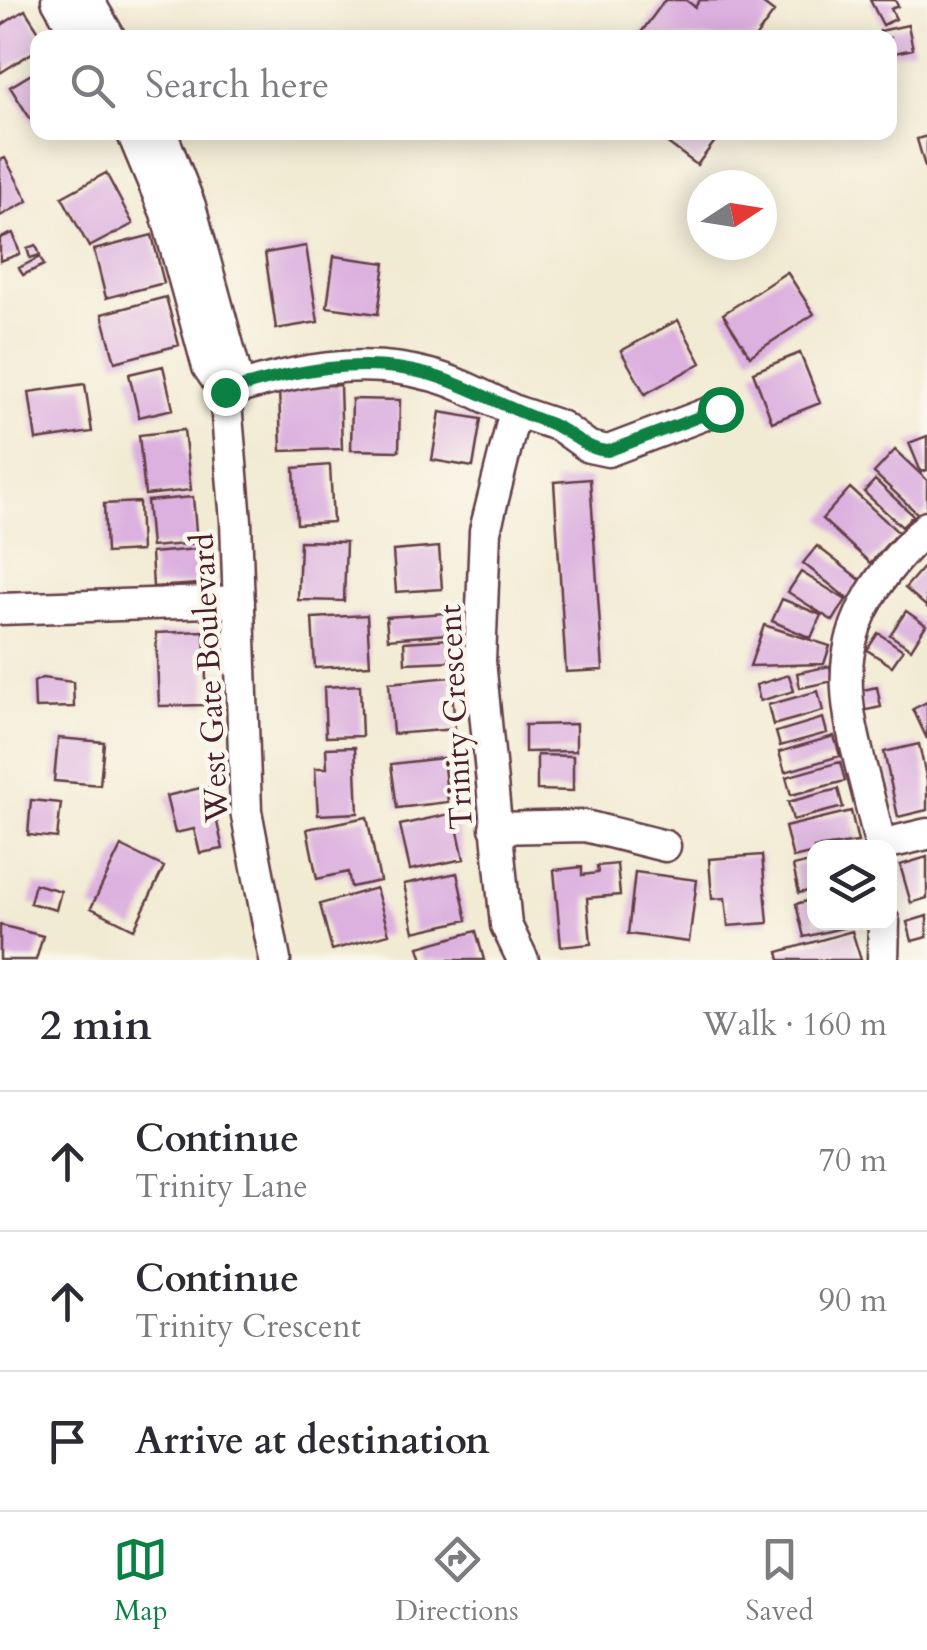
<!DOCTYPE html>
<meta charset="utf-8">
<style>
body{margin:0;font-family:Cardo,serif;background:#f2f2f3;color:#2b2b33}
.controls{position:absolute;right:30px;bottom:30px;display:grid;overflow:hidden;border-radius:20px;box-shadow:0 5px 25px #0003}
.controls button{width:90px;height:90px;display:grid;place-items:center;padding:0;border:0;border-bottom:2px solid #e1e1e2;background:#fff;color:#2b2b33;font:50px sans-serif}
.compass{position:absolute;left:687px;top:170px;width:90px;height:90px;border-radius:50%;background:#fff;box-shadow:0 5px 25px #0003;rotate:78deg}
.stop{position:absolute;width:30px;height:30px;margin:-22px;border:8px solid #0b8043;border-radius:50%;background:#fff}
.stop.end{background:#0b8043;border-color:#fff;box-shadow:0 2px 10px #0008}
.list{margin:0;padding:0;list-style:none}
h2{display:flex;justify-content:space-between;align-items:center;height:130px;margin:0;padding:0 40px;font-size:42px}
h2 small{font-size:32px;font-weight:400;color:#7c7c81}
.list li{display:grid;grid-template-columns:65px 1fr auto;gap:30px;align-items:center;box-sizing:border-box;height:140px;padding:0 40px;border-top:2px solid #e1e1e2}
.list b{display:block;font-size:38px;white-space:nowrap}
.list p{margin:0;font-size:32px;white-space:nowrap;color:#7c7c81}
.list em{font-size:32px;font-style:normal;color:#7c7c81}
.icon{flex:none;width:55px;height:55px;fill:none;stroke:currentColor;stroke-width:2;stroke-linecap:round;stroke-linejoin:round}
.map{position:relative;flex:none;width:927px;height:960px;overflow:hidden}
.search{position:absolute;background:#fff;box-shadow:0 5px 25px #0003;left:30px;right:30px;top:30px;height:110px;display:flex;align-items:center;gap:25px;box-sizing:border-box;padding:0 35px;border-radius:20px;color:#7c7c81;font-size:38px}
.sheet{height:550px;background:#fff}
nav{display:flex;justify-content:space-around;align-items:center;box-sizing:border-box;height:140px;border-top:2px solid #e1e1e2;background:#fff;font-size:28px;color:#7c7c81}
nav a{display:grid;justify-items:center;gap:5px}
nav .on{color:#0b8043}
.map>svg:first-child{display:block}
.building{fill:#dcb0df}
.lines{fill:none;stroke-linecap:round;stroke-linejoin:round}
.minor-casing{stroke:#633e44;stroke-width:35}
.minor{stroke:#fff;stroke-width:30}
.route{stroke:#0b8043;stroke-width:12}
.labels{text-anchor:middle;stroke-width:9;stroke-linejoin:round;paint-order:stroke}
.street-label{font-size:32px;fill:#4a1f2b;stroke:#fbf7ec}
</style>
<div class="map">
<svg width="927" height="960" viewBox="0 0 927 960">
<rect width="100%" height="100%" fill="#fbf7ec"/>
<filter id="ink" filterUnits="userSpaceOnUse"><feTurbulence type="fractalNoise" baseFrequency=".01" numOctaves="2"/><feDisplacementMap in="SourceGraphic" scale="20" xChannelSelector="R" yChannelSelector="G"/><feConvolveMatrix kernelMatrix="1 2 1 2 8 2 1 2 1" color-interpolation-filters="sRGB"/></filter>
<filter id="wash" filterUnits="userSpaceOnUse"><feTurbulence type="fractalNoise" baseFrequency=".0048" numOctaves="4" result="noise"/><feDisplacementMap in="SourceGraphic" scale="40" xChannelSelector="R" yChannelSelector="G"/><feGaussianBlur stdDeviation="2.25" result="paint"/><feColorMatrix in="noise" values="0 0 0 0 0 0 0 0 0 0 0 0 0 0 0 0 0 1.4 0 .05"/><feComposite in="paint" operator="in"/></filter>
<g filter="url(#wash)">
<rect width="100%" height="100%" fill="#f2ebd4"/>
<g id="blocks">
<path class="building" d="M665,0h21l9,7 5,-7h58l16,12 -19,26h-118z
M870,0h25l3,6 -7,3 5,10 -13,6z
M25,10l18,28h-5v11l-38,24v-47z
M908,25l5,24 -23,5v-16h-8l-2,-7z
M38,70v61l-28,-44z
M653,132h69l-25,33z
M927,136v34h-1l-9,-31z
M5,158l23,43 -28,15v-56z
M106,173l27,51 -44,23 -27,-50z
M13,233l7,21 -20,7v-23z
M152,235l12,48 -58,15 -12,-48z
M36,245l4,10 -10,3 -3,-10z
M306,246l12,76 -42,7 -11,-76z
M334,256l51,7 -7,51 -51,-7z
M40,257l4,8 -21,10 -4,-7z
M787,272l27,42 -64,42 -27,-42z
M166,297l13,48 -64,17 -13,-48z
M678,320l23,43 -56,31 -24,-43z
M800,353l20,50 -48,19 -19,-50z
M163,366l10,43 -34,8 -10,-43z
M85,384l7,48 -56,8 -7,-48z
M340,385l2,64 -61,2 -2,-65z
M352,399l48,1 -1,51 -48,-1z
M440,412l41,7 -8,48 -41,-7z
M184,430l7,60 -46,5 -6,-60z
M927,436v34l-6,2 -12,-29z
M895,450l32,30v30l-6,7 -47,-44z
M330,465l3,57 -36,2 -3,-56z
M590,479l13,191 -37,2 -12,-190z
M875,480l38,35 -11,12 -38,-35z
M850,488l48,44 -28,31 -48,-44z
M193,497l4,46 -46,4 -4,-46z
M139,502l2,49 -35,2 -2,-49z
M300,541l46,1 -2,59 -46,-1z
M817,546l46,36 -14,18 -46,-37z
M439,547l3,42 -46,3 -3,-41z
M197,549l2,35 -46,3 -2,-34z
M925,565l2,2v40l-22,-19z
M801,572l45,28 -13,21 -45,-29z
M782,599l39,16 -10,23 -39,-17z
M906,611l20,14 -15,24 -21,-14z
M446,613l1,21 -59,5 -2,-22z
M367,615l3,50 -55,3 -3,-50z
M764,625l66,21 -6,18 -74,2z
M204,631l3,74 -48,1 -3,-73z
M878,633l25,17 -11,16 -25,-16z
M450,639l1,22 -46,2 -1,-21z
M830,666l3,15 -33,7 -3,-15z
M789,675l5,16 -34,10 -4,-16z
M451,677l4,52 -62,5 -4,-51z
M42,678l31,4 1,25 -39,1 -1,-26z
M360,685l2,51 -36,1 -2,-50z
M877,687l4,20 -19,4 -4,-20z
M818,691l5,20 -50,14 -5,-20z
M927,702v37l-14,-30z
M823,718l4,15 -47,13 -4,-14z
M576,724v27l-51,1v-27z
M834,736l6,20 -55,16 -6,-20z
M58,738l46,4 -4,43 -46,-4z
M919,744l8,37v29l-29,7 -14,-65z
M355,747l3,66 -40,2 -3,-47h12l-1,-20z
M537,755l36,1v35l-36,-1z
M443,758l5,44 -51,6 -6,-44z
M840,762l5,19 -54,14 -5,-18z
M209,786l14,63 -23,4 -6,-24 -19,4 -9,-37z
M838,789l5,18 -50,13 -5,-18z
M31,800l30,3 -4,35 -29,-3z
M851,811l7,31 -44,6v5l-21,5 -8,-31z
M454,813l10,46 -54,11 -10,-45z
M367,817l13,64 -29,6 -3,-15 -31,7 -10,-50z
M121,846l43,21 -30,62 -43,-21z
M762,855l6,68 -40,3 -3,-28 -13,1 -3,-40z
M927,857v41l-16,5 -11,-38z
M814,861v29l-15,3 -6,-27z
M617,864l3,31 -33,3 4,46 -30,3 -7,-77 28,-3v8l16,-2 -1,-7z
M635,872l62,8 -8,62 -61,-8z
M457,873l10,47 -53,12 -10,-48z
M35,884l26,7 -5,19 -26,-7z
M376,888l13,46 -57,16 -12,-46z
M814,899v23l45,2 -55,13 -8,-33z
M927,916v21l-15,4 -5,-19z
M0,925l43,11 -7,24h-36z
M476,931l8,29h-61l-4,-13z
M852,931l9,29h-81l-2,-8z"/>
</g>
</g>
<g filter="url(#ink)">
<use href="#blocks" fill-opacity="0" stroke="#633e44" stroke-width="2.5"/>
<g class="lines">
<defs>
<path id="minor" d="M57,0l22,38
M88,0l22,38
M132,132l34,81 42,154 17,25
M161,132l29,74 45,165 -10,21 11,129 10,290 29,149
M225,392c68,-21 135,-36 205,-17 29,7 58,24 85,36l-30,120 -5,130 26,264 17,35
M515,411l45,15 29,21 19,4 111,-42
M0,609l239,-8
M495,828l90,-2 80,20
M880,845l47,-11
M881,848c-31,-141 -76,-204 46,-321
M883,960l1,-38"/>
</defs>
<use href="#minor" class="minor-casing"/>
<use href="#minor" class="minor"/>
</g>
</g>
<g class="lines" filter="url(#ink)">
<path class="route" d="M225,392c67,-21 136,-37 206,-17 39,11 76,34 115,47 23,7 38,28 62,29l112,-42"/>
</g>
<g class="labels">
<g class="street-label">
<text transform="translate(209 678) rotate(-93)" y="11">West Gate Boulevard</text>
<text transform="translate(455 717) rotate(-93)" y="11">Trinity Crescent</text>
</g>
</g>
</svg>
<div class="controls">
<button><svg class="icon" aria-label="layers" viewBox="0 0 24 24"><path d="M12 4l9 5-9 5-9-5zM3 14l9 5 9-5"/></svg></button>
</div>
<svg class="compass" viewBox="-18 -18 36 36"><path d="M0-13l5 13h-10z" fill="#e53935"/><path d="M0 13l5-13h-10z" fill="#7c7c81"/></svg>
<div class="stop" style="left:720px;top:409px"></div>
<div class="stop end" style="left:225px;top:392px"></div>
<div class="search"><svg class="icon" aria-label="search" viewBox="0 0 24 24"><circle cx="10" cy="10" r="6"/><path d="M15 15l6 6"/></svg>Search here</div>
</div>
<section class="sheet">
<h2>2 min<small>Walk · 160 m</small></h2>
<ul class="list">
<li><svg class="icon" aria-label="ahead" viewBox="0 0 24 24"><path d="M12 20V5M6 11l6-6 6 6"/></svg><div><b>Continue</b><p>Trinity Lane</p></div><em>70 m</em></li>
<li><svg class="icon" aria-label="ahead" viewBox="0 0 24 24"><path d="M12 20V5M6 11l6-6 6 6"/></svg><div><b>Continue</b><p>Trinity Crescent</p></div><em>90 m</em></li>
<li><svg class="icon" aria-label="arrive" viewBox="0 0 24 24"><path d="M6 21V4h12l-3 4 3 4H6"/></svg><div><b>Arrive at destination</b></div></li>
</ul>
</section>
<nav>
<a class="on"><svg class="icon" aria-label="map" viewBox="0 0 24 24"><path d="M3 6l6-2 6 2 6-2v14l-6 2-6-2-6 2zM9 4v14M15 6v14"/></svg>Map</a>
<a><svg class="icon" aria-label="directions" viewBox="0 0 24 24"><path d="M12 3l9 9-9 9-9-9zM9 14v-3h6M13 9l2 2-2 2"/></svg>Directions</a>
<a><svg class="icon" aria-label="saved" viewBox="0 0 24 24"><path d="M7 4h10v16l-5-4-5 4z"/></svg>Saved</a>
</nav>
